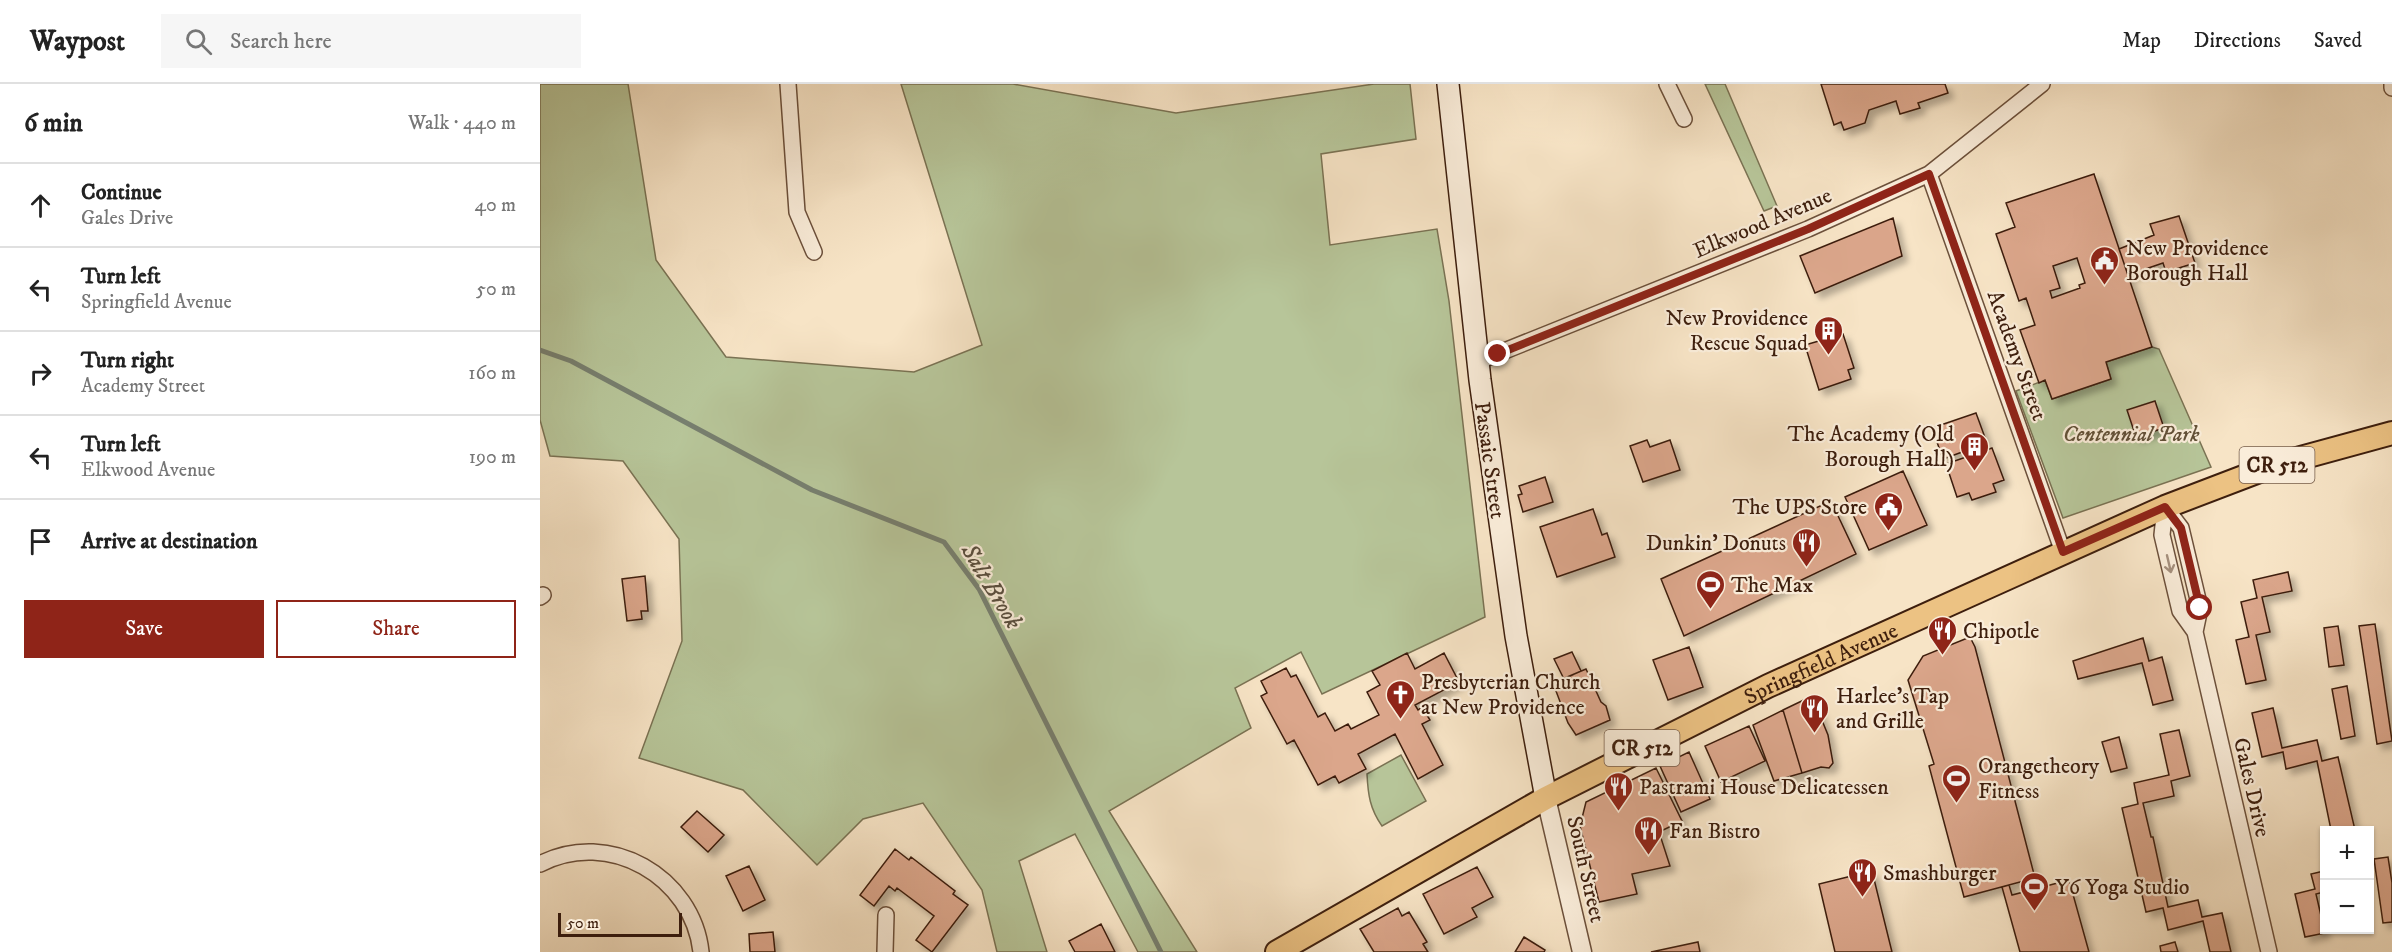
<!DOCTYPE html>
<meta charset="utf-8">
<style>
body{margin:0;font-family:"IM FELL DW Pica",serif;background:#f6f6f6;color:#222}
.controls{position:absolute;right:18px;bottom:18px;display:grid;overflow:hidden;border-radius:0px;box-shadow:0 2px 4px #0004}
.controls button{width:54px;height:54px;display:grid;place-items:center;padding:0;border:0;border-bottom:2px solid #e0e0e0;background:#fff;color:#222;font:30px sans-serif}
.scale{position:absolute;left:18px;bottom:15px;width:124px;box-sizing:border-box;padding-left:6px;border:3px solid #3d1e0d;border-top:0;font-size:16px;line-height:21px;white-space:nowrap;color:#3d1e0d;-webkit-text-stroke:4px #faedda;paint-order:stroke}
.stop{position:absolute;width:18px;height:18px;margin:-14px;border:4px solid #8f2418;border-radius:50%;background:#fff}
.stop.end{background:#8f2418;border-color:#fff;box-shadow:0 2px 6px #0008}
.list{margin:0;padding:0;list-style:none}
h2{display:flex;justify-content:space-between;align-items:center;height:78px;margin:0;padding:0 24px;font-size:26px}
h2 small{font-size:20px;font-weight:400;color:#767676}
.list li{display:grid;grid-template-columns:39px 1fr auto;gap:18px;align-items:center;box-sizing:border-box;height:84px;padding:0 24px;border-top:2px solid #e0e0e0}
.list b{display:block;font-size:22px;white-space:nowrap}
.list p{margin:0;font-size:20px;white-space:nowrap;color:#767676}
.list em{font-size:20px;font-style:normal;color:#767676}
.actions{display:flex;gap:12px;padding:18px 24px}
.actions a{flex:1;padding:14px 0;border:2px solid #8f2418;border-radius:0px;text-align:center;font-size:21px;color:#8f2418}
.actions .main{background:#8f2418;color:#fff}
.icon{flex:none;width:33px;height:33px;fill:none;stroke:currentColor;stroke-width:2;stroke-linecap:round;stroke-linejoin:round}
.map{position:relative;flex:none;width:1852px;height:868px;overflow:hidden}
header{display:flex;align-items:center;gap:36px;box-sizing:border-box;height:84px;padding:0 30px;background:#fff;border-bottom:2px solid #e0e0e0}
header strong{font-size:28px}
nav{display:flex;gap:33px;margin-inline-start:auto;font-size:21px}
.search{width:420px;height:54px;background:#f6f6f6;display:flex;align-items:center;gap:15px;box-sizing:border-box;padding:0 21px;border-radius:0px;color:#767676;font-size:22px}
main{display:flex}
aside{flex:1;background:#fff}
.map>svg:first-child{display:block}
.green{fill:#b7c599;stroke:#7a7253;stroke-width:1.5}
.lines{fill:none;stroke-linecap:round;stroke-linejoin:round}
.stream{stroke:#777f6f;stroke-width:5}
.building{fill:#dba68b;stroke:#3d1e0d;stroke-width:1.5;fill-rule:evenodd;filter:url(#shadow)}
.minor-casing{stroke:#6c503b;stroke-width:18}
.tertiary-casing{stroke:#6c503b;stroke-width:21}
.secondary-casing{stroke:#3d1e0d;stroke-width:24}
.primary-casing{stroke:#3d1e0d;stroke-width:26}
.minor{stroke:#faedda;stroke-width:15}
.tertiary{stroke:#faedda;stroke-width:18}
.secondary{stroke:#faedda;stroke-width:21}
.primary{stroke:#ecc283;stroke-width:22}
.oneway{stroke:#a5907e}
.route{stroke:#8f2418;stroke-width:8}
.labels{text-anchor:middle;stroke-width:4.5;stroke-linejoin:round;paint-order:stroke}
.shield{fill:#faedda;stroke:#765c4a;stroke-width:1.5}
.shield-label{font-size:21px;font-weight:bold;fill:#3d1e0d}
.street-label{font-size:22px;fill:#3d1e0d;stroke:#faedda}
.poi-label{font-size:22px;fill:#3d1e0d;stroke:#faedda;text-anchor:start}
.park-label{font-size:22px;font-style:italic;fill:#625037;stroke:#faedda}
.water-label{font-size:24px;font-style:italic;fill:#5a4e3e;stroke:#faedda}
</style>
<header>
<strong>Waypost</strong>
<div class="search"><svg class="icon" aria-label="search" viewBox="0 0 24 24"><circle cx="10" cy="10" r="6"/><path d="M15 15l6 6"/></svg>Search here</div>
<nav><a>Map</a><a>Directions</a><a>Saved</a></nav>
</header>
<main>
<aside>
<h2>6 min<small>Walk · 440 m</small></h2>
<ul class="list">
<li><svg class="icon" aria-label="ahead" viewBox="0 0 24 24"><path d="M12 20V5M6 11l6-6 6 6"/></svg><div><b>Continue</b><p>Gales Drive</p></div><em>40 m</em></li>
<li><svg class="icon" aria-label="left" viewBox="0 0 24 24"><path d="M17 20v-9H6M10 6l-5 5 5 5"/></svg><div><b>Turn left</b><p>Springfield Avenue</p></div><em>50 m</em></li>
<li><svg class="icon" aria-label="right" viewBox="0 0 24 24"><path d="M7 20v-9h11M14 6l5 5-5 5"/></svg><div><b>Turn right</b><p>Academy Street</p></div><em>160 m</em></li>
<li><svg class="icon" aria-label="left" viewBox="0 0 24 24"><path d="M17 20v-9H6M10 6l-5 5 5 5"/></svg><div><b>Turn left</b><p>Elkwood Avenue</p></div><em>190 m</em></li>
<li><svg class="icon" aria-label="arrive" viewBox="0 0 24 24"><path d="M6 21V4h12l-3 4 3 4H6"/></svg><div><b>Arrive at destination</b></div></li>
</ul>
<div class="actions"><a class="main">Save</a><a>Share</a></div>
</aside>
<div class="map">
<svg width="1852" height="868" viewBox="0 0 1852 868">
<defs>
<filter id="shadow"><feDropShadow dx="5.5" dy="5.5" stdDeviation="3" flood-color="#0004"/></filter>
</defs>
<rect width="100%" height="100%" fill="#f7e4c6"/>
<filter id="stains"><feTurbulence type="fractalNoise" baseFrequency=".00333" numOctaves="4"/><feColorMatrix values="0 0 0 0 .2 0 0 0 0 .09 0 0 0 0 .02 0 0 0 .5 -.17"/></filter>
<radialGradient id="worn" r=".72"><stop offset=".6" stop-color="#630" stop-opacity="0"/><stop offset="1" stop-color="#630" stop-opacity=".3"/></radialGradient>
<path class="green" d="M0,0h88l28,176 70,97 188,15 68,-27 -81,-261h112l163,29 198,-29h36l6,55 -95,15 9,91 107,-16 12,72 36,316 -163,77 -21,-42 -66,36 16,40 -142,83 88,141h-59l-63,-118 -56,27 28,91h-50l-15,-62 -59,-87 -60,16 -46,46 -74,-75 -104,-32 43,-117 -3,-102 -56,-78 -73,-5 -10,-36z
M1165,0h20l52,122 -13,5z
M1612,263l7,2 52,118 -148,51 -47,-127 29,-11 7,19 59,-20 -5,-17z
M861,671l25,46 -44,25c-12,-17 -14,-31 -15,-52z"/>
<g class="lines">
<path class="stream" d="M0,266l31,11 241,129 132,52 35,47 182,363"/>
</g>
<path class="building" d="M1281,0h124l3,9 -30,10 2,5 -20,6 -4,-13 -27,9 -4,13 -21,7 -3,-8 -7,3z
M1554,90l58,173 -46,15 5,17 -59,20 -7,-19 -6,3 -19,-53 15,-5 -9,-27 -7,3 -23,-67 19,-7 -9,-24zM1537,174l8,25 -6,2 1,3 -28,10 -2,-7 10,-3 -7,-22z
M1639,132l16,47 -29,9 -3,-9 -35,12 -9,-26 35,-14 -4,-11z
M1353,134l9,38 -87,37 -15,-37z
M1303,250l11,34 -6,2 3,9 -32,11 -14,-45z
M1615,317l9,27 -28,9 -9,-27z
M1436,329l11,30 -44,16 -11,-31z
M1107,356l3,7 20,-7 10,30 -37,12 -13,-36z
M1452,364l12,32 -11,4 3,8 -24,8 -3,-7 -12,4 -11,-33z
M1363,387l24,54 -58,25 -24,-53z
M1005,393l8,25 -30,10 -5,-17 4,-1 -3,-8z
M1291,417l25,53 -172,82 -23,-57z
M1053,425l9,26 5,-2 8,24 -58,20 -17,-50z
M1748,488l4,19 -30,6 8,35 -14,3 10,45 -20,4 -10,-44 13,-3 -8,-35 16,-4 -4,-18z
M105,492l3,35h-7l1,8 -15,2 -5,-42z
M1835,540l17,117 -15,3 -18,-118z
M1798,542l6,39 -15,2 -5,-39z
M1430,553l5,10 60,231 -71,19 -35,-131 5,-2 -26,-84 15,-24z
M1603,554l6,23 13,-4 11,43 -20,5 -11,-42 -64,16 -5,-18z
M1149,563l14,40 -35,13 -15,-40z
M1032,568l9,19 -17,8 -10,-20z
M867,569l8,16 29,-16 15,29 -44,23 3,5 4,-3 8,13 -8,4 21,41 -25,14 -23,-45 -37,20 8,15 -27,14 -4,-7 -17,9 -24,-45 -7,4 -26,-48 6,-3 -6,-12 25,-13 5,9 5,-2 22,42 7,-4 10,18 13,-7 3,5 28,-14 -12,-23 13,-7 -8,-14z
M1046,585l15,33 5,4 4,14 -34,15 -8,-12 -15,-40z
M1807,602l8,50 -14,3 -9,-50z
M1272,612l16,39 5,28 -4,5 -8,-1 -19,6 -19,-63z
M1733,624l9,40 35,-8 5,21 16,-4 17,73h-24l-14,-69 -31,8 -3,-17 -21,5 -10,-44z
M1243,626l19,63 -28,8 -21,-56z
M1209,642l16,35 -44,21 -16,-36z
M1639,646l11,46 -19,5 3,15 -31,7 8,34h2l15,70 30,-7 4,17 20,-4 9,39h-21l-7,-31 -35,9 -5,-22 -17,4 -24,-104 16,-4 -4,-21 35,-8 -9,-41z
M1579,653l8,31 -16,4 -9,-30z
M1149,668l21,47 -29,13 -21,-46z
M1116,684l26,53 -23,11 11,34 -38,8 5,20 -38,8 -19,-76 6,-24z
M157,727l27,24 -16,17 -27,-25z
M355,765l14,11 2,-3 44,34 -2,3 15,11 -36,47 -16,-12 18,-24 -37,-28 -2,3 -6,-5 -15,20 -14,-11z
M1848,773l4,26v39l-9,1 -9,-64z
M209,782l16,34 -22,11 -17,-35z
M937,783l16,30 -21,11 5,9 -33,17 -21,-40z
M1332,787l20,81h-57l-16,-68z
M1784,787v21l-8,2 9,39 -20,4 -10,-43 20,-5 -4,-15z
M1529,796l20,72h-69l-18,-65 7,-2 3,10z
M858,824l4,8 7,-4 18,30 -4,2 5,8h-54l-14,-23z
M561,840l14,28h-40l-6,-11z
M233,848l2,20h-25l-1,-18z
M984,853l21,13 -1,2h-29z
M1158,858l2,10h-49z
M1635,858l3,10h-17l-1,-6z"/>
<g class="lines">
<defs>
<path id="minor" d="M248,0l9,128 17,40
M1127,0l17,35
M1852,0v4
M1389,90l134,378
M937,278l331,-133 121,-55 113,-90
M1625,423l16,21 19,80 -5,24 74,320
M1625,423l-3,28 18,76 15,21
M0,513l3,-2
M0,780c69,-36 153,13 161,88
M345,868l1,-37"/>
<path id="tertiary" d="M1006,714l36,154"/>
<path id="secondary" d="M908,0l32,296 36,256 30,162"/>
<g id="primary">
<path id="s1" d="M737,868l269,-154 222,-112 397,-179 110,-42 117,-32"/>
</g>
</defs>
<use href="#minor" class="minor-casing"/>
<use href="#tertiary" class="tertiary-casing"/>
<use href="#secondary" class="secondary-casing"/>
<use href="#primary" class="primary-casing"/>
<use href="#minor" class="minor"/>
<use href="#tertiary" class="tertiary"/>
<use href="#secondary" class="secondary"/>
<use href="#primary" class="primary"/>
</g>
<defs><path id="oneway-shaft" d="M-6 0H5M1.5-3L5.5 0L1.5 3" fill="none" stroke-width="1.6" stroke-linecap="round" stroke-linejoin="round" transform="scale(1.5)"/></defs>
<use class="oneway" href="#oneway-shaft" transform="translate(1629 480) rotate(77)"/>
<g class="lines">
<path class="route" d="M958,270l310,-125 121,-55 134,378 102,-45 16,21 19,80"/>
</g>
<defs>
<symbol id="civic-pin" viewBox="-11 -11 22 30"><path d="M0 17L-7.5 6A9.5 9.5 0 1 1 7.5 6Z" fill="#8f2418" stroke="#faedda"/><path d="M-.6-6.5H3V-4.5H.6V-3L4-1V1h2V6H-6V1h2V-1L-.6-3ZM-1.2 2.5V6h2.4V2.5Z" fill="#fff"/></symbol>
<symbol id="building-pin" viewBox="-11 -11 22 30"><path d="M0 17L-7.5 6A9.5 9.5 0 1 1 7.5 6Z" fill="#8f2418" stroke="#faedda"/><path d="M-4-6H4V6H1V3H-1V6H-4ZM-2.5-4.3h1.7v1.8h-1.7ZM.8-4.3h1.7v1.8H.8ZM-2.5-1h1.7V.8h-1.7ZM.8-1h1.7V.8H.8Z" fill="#fff"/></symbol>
<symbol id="restaurant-pin" viewBox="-11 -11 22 30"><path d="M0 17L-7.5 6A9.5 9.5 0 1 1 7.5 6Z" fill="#8f2418" stroke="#faedda"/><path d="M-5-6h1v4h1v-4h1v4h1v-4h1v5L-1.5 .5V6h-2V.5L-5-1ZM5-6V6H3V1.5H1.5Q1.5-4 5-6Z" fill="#fff"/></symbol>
<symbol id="stadium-pin" viewBox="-11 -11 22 30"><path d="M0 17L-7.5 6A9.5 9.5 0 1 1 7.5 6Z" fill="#8f2418" stroke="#faedda"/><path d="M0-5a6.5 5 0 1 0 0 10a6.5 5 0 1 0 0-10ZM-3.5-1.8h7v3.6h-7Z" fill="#fff"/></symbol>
<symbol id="church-pin" viewBox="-11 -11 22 30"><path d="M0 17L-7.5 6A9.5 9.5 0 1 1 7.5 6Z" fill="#8f2418" stroke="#faedda"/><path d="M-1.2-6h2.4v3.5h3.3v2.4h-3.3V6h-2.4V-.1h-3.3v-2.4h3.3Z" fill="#fff"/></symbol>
</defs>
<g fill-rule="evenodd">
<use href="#civic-pin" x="1548" y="160" width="33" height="45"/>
<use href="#building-pin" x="1272" y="230" width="33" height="45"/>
<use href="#building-pin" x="1418" y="346" width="33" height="45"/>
<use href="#civic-pin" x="1332" y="406" width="33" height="45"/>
<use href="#restaurant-pin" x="1250" y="442" width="33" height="45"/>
<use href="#stadium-pin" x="1154" y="484" width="33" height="45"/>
<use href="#restaurant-pin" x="1386" y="530" width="33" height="45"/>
<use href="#church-pin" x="844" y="594" width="33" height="45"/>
<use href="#restaurant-pin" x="1258" y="608" width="33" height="45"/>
<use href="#stadium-pin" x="1400" y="678" width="33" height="45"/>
<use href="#restaurant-pin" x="1062" y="686" width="33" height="45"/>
<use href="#restaurant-pin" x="1092" y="730" width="33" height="45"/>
<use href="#restaurant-pin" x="1306" y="772" width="33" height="45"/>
<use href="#stadium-pin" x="1478" y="786" width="33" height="45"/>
</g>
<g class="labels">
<g class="shield">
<rect x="1699.5" y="363" width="75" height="36" rx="4.5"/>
<rect x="1064.5" y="646" width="75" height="36" rx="4.5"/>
</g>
<g class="shield-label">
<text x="1737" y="388">CR 512</text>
<text x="1102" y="671">CR 512</text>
</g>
<g class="street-label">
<text transform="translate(1222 138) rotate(-23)" y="8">Elkwood Avenue</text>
<text transform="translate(1478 271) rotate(70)" y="8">Academy Street</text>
<text transform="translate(951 376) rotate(82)" y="8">Passaic Street</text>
<text dy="8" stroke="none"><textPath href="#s1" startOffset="616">Springfield Avenue</textPath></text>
<text transform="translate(1713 703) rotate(77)" y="8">Gales Drive</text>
<text transform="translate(1047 785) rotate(77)" y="8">South Street</text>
</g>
<g class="poi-label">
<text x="1586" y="171">New Providence<tspan x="1586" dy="25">Borough Hall</tspan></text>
<text x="1268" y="241" text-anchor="end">New Providence<tspan x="1268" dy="25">Rescue Squad</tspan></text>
<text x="1414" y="357" text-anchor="end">The Academy (Old<tspan x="1414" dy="25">Borough Hall)</tspan></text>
<text x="1327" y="430" text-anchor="end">The UPS Store</text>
<text x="1246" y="466" text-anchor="end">Dunkin' Donuts</text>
<text x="1191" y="508">The Max</text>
<text x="1423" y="554">Chipotle</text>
<text x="881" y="605">Presbyterian Church<tspan x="881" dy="25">at New Providence</tspan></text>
<text x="1296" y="619">Harlee’s Tap<tspan x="1296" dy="25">and Grille</tspan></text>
<text x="1438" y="689">Orangetheory<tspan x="1438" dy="25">Fitness</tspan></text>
<text x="1099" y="710">Pastrami House Delicatessen</text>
<text x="1129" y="754">Fan Bistro</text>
<text x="1343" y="796">Smashburger</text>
<text x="1515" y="810">Y6 Yoga Studio</text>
</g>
<g class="park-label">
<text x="1591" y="357">Centennial Park</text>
</g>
<g class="water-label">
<text transform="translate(452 502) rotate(59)" y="8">Salt Brook</text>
</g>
</g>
<rect width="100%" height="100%" filter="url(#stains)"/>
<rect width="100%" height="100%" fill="url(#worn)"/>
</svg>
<div class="controls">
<button>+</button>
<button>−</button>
</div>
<div class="scale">50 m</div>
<div class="stop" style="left:1660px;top:524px"></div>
<div class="stop end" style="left:958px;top:270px"></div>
</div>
</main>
